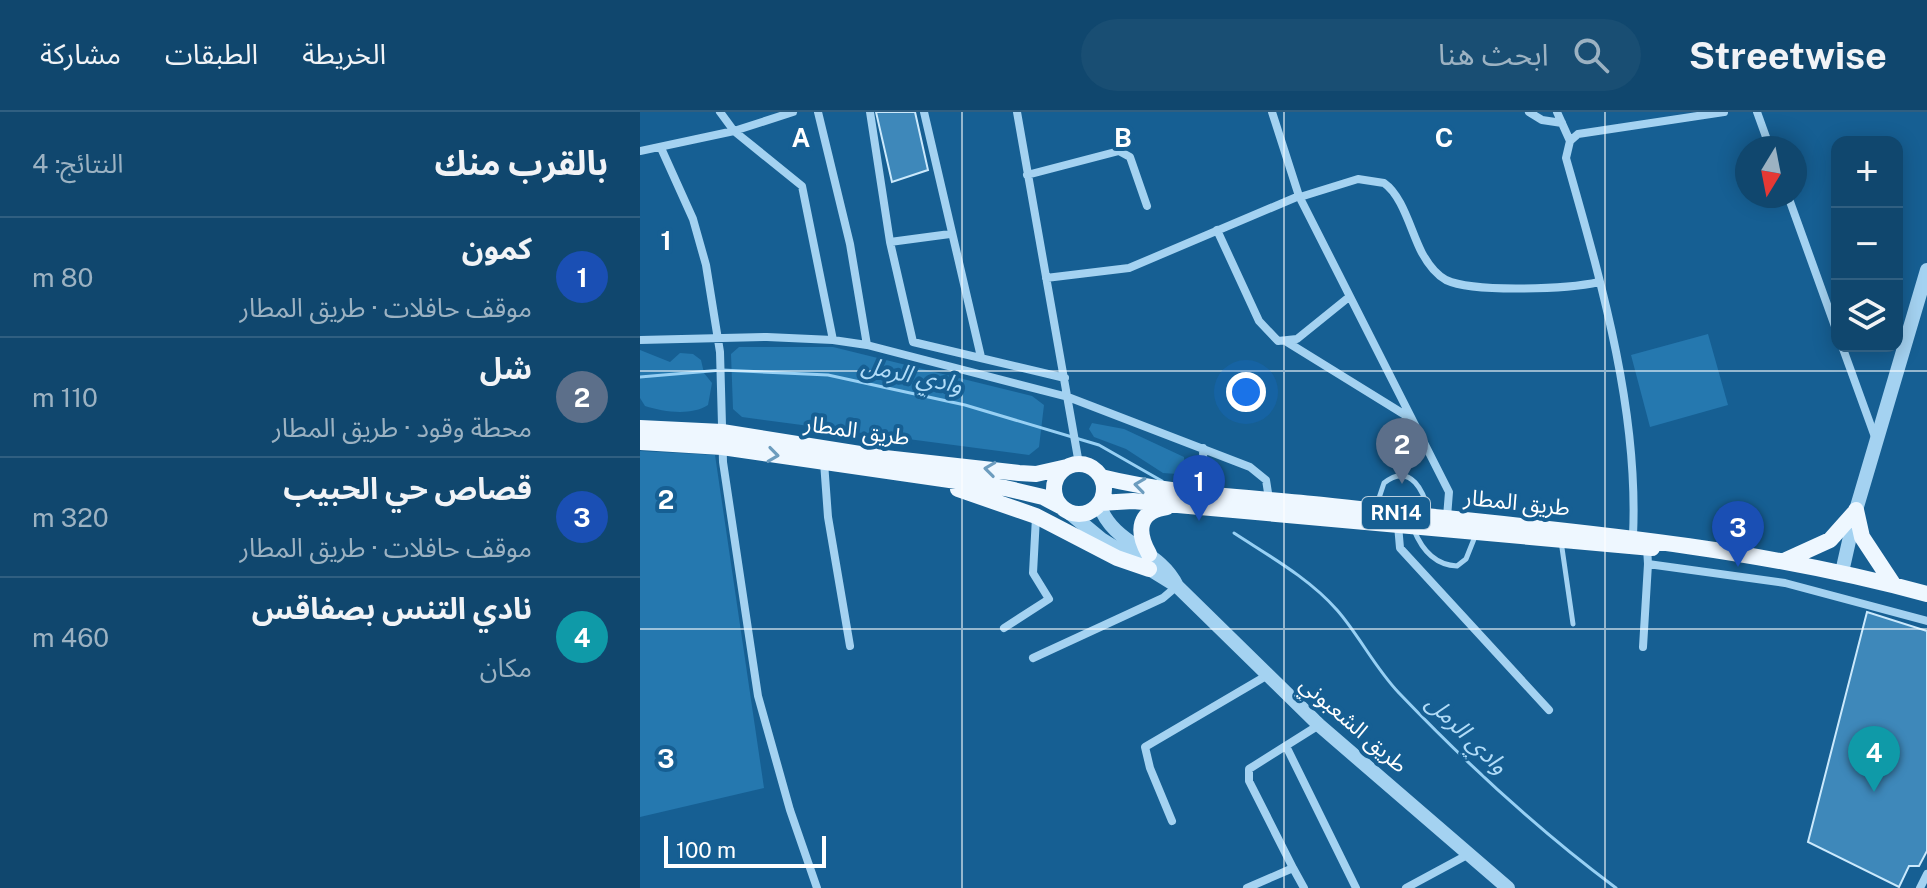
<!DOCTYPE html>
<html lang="ar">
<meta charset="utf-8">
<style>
body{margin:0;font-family:"Public Sans","Noto Sans Arabic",sans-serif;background:#194e73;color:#f1f3f6;direction:rtl}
.controls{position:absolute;right:24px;top:24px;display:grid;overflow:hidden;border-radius:16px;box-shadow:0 4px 20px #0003}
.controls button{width:72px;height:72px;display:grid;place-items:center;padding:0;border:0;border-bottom:2px solid #305f81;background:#10476e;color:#f1f3f6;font:40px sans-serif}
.compass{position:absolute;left:1095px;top:24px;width:72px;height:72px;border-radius:50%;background:#10476e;box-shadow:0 4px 20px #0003;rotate:190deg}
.scale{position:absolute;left:24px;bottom:20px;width:162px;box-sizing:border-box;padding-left:8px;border:4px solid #fff;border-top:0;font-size:22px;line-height:28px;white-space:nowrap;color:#fff;-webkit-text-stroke:6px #165f93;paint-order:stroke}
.you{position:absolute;left:606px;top:280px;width:28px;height:28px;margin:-20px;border:6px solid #fff;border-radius:50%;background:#1a73e8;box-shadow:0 0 0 12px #1a73e833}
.badge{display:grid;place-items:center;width:52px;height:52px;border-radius:50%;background:#ffbb64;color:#fff;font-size:26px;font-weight:700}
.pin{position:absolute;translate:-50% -66px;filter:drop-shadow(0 2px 4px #0008)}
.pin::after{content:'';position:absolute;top:42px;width:28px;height:24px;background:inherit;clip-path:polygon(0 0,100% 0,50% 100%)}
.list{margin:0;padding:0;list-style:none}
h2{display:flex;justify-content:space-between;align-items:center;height:104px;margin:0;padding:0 32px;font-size:34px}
h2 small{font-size:26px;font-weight:400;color:#9cb2c2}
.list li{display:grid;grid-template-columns:52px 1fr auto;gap:24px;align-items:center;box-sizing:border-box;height:120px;padding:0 32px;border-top:2px solid #305f81}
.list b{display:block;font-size:30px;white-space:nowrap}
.list p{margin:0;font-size:26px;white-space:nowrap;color:#9cb2c2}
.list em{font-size:26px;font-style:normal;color:#9cb2c2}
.icon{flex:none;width:44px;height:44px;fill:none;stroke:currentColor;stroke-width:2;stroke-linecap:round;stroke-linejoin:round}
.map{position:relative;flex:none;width:1287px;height:776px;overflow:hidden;direction:ltr}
header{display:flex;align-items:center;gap:48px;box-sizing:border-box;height:112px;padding:0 40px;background:#10476e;border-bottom:2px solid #305f81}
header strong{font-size:38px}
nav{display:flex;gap:44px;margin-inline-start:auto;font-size:28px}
.search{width:560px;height:72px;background:#194e73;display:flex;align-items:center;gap:20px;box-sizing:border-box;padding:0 28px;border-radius:44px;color:#9cb2c2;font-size:30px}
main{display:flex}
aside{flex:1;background:#10476e}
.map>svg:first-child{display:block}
.green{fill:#2578af}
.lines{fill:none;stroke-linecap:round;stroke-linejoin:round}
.stream{stroke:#97d0f4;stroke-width:3}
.building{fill:#3e88ba;stroke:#cbe9fc;stroke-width:2}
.service{stroke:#a4d2f1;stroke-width:5}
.minor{stroke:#a4d2f1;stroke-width:8}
.tertiary{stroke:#a4d2f1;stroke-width:14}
.primary{stroke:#eef7ff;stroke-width:16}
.oneway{stroke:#6c9cbe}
.grid{fill:none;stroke:#fff;stroke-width:2;stroke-opacity:0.55}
.labels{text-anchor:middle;stroke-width:8;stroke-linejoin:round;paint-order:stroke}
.shield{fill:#165f93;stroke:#b9cfdf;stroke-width:2}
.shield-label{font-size:20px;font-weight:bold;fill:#fff}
.street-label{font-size:22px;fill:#fff;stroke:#165f93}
.water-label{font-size:24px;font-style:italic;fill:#b1dcf8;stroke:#165f93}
.grid-label{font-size:26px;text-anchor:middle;font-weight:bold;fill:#fff;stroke:#165f93;stroke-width:8;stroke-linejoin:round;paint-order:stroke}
</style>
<header>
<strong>Streetwise</strong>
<div class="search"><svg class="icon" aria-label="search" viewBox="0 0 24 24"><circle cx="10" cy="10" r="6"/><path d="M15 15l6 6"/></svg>ابحث هنا</div>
<nav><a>الخريطة</a><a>الطبقات</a><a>مشاركة</a></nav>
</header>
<main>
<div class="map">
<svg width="1287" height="776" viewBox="0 0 1287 776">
<rect width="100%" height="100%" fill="#165f93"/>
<path class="green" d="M1068,222l20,71 -78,22 -19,-72z
M99,235h94l199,49 12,9 -5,42 -10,8 -287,-38 -9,-8 -2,-55z
M0,238l30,12 10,-9 13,1 8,6 3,13 8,10 -4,22c-17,11 -44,7 -63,1l-5,-8z
M452,311l32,6 60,28 1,13 -8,4 -14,-1 -37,-24 -32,-12 -5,-8z
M0,339l75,4 49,333 -124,29z"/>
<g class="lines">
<path class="stream" d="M0,265l82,-7 106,5 137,30 134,40 63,36
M594,421c35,23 75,45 103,77 22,25 38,58 62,83 67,70 139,137 217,195"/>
</g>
<path class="building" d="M236,0h39l13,58 -36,12z
M1227,500l60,19v220l-8,15h-10l-10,21 -91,-45z"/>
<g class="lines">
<path class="service" d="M736,395l8,-24c27,-22 41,10 45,32
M774,418c8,20 21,35 43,36l9,-7 10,-25
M921,429l12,83"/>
<path class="minor" d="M178,0l32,132 17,101
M230,0l20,130 23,100 152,36
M284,0l57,245
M377,0l62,352
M632,0l27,84
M889,0l13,8 20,3
M917,0l13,29
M1117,0l13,36
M21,36l32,71 13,46 14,87 3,110 35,234 32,114 27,78
M0,39l94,-20 59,-19
M387,63l92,-24 11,6 17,49
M1148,84l49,136
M660,85l58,-18 26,4c19,13 27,49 38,70 6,11 13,21 24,27 28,13 122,9 153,2
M577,118l42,91 19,20 19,-2 52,-42
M250,130l60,-8
M406,166l83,-10 170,-72 150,296 -2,25
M0,228l127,-3 66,3 -31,-154 -68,-55 -14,-19
M193,228l34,5 201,52 182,70 16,13 3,19
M647,230l123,76
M1202,234l33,91
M563,336l1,44
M184,350l4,55 22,129
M758,413l2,23 149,162
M993,424c6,-127 -33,-258 -67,-378l4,-17 8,-7 146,-22
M1007,435l1,17 137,19 142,38
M364,516l45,-29 -16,-26 3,-56
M1003,535l5,-83
M393,546l130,-60 14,-12
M646,634l70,142
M532,709l-22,-53 -5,-21 121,-71
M653,756l-44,-87v-12l70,-44
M607,776l46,-20 11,20
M766,776l63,-34
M1280,776l7,-14"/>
<path class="tertiary" d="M459,392c14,42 60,44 78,82
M425,397l36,30 76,47 142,139 189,163
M1202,460l14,-62 71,-240"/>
<path class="primary" d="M0,316l82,4 163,26 134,15 17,1 31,-7
M0,330l82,5 283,41 38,9 19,10
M414 377a25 25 0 1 1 50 0a25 25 0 1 1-50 0Z
M461,365c72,18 149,20 222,28 203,23 406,35 604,89
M318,377l78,27 81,42 32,11
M460,391l33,-2 519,47
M1216,398l6,27 31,47
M509,442c-13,-23 -11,-43 18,-47
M1146,448l44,-20 25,-28"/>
</g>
<defs><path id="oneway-chevron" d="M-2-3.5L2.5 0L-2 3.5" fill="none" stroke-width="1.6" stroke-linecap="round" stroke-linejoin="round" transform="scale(2)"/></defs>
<g class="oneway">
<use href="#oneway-chevron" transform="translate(133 343) rotate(8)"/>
<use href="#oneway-chevron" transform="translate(350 357) rotate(-173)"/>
<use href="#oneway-chevron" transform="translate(500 373) rotate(-172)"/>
</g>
<path class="grid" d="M322,0v776M644,0v776M965,0v776M0,259h1287M0,517h1287"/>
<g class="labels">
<rect class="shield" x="722" y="385" width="68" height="32" rx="6"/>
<g class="shield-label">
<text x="756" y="408">RN14</text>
</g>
<g class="street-label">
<text transform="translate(217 318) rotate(8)" y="8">طريق المطار</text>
<text transform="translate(877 390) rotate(6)" y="8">طريق المطار</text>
<text transform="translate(714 612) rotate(41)" y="8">طريق الشعبوني</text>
</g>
<g class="water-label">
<text transform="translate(272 263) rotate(12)" y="8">وادي الرمل</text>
<text transform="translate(827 622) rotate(44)" y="8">وادي الرمل</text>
</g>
</g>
<g class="grid-label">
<text x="161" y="35">A</text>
<text x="483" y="35">B</text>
<text x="804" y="35">C</text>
<text x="26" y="138">1</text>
<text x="26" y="397">2</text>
<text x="26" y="656">3</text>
</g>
</svg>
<div class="controls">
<button>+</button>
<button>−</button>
<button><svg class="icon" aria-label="layers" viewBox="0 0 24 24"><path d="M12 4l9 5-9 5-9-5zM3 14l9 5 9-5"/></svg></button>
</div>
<svg class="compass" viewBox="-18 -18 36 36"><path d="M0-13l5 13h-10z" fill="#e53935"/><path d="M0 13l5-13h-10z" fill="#9cb2c2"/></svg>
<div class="scale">100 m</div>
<div class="you"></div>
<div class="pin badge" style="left:559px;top:409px;background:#1a4fb4">1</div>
<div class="pin badge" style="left:762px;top:372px;background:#5c6f8a">2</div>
<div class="pin badge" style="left:1098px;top:455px;background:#1a4fb4">3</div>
<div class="pin badge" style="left:1234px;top:680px;background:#0f9aa8">4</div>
</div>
<aside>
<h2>بالقرب منك<small>النتائج: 4</small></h2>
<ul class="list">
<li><span class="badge" style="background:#1a4fb4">1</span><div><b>كمون</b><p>موقف حافلات · طريق المطار</p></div><em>80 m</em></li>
<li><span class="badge" style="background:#5c6f8a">2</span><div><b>شل</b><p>محطة وقود · طريق المطار</p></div><em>110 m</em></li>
<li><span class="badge" style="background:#1a4fb4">3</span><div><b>قصاص حي الحبيب</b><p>موقف حافلات · طريق المطار</p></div><em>320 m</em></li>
<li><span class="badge" style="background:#0f9aa8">4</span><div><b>نادي التنس بصفاقس</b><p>مكان</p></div><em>460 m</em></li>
</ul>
</aside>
</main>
